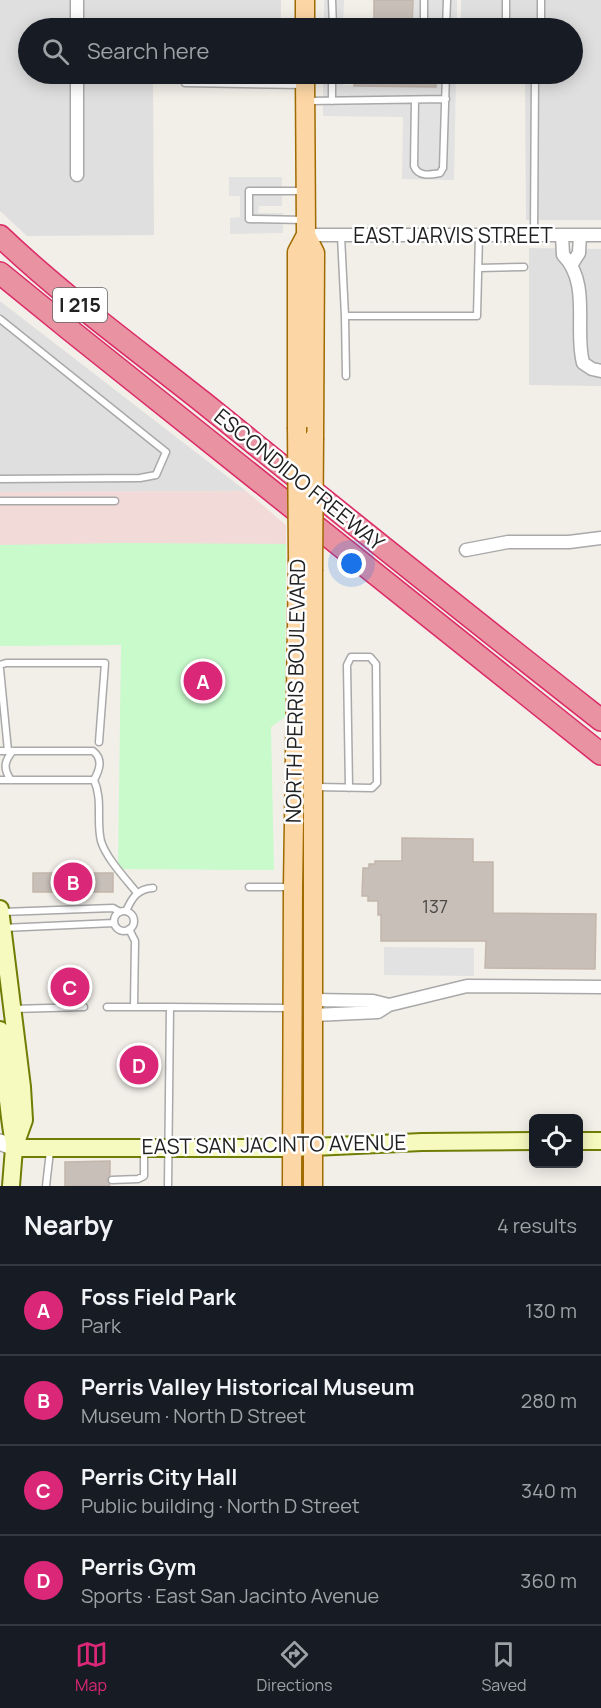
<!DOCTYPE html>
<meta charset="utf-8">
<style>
body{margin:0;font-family:Manrope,sans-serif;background:#20242c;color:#f1f3f6}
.controls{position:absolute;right:18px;bottom:18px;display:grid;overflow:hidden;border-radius:9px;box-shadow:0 3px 15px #0003}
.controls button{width:54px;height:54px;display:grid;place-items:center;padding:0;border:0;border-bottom:2px solid #363941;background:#171b24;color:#f1f3f6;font:30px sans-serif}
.you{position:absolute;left:352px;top:564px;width:21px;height:21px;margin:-15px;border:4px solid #fff;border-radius:50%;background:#1a73e8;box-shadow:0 0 0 9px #1a73e833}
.badge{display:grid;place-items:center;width:39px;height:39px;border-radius:50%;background:#db2777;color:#fff;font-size:20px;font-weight:700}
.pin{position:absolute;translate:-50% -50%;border:3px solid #fff;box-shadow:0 2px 6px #0006}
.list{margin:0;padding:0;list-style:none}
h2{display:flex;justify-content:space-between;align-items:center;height:78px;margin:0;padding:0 24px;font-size:26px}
h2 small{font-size:20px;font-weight:400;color:#9ea1a6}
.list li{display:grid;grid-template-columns:39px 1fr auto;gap:18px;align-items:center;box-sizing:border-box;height:90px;padding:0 24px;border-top:2px solid #363941}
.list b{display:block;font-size:22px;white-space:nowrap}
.list p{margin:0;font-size:20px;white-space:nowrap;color:#9ea1a6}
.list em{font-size:20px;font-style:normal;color:#9ea1a6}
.icon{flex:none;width:33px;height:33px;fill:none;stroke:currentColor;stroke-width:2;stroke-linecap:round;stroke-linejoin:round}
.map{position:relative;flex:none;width:601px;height:1186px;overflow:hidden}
.search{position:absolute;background:#171b24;box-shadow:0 3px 15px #0003;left:18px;right:18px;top:18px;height:66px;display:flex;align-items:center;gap:15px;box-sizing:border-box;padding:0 21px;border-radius:33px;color:#9ea1a6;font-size:22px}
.sheet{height:438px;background:#171b24}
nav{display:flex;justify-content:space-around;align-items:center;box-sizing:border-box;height:84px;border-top:2px solid #363941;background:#171b24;font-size:16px;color:#9ea1a6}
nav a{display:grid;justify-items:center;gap:3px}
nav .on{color:#db2777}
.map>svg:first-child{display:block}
.residential{fill:#e0dfdf}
.commercial{fill:#f2dad9}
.park{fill:#c8facc}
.parking{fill:#e2e2e2}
.building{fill:#c7bfb8;stroke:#c4b6ab;stroke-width:1.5}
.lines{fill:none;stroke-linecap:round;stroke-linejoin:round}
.service-casing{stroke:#a9a9a9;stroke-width:9}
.minor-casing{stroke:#a9a9a9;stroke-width:15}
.tertiary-casing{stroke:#a9a9a9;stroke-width:18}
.secondary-casing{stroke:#707d05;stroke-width:20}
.primary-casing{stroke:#a06b00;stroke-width:21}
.motorway-casing{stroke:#dc2a67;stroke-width:24}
.service{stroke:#fff;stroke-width:6}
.minor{stroke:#fff;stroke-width:12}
.tertiary{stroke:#fff;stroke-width:15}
.secondary{stroke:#f7fabf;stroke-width:16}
.primary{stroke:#fcd6a4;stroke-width:18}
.motorway{stroke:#e892a2;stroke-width:21}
.primary-bridge-casing{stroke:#a06b00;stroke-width:21;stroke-linecap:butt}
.primary-bridge{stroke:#fcd6a4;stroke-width:18}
.labels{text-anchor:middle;stroke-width:5;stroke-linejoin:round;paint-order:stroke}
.number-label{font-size:18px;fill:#4b4948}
.shield{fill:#fff;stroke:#646464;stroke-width:1.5}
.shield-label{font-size:20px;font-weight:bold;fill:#222}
.street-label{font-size:21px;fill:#222;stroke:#fff}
</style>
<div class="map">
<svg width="601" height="1186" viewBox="0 0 601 1186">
<rect width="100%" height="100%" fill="#f2efe9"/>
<path class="residential" d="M0,0h281v28h-253v46h125l1,161 -127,1 -27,-25z
M461,0h140v220h-75l-1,-139 -65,3v-10h112v-46h-111z
M529,248l72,1v261v-124l-72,-1z
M0,301l246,190 -246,1z"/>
<path class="commercial" d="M246,491l40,34v19l-286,2v-54z"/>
<path class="park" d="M122,543l164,1 -1,173 -14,10 3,143 -156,-1 3,-224 -121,1v-101z"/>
<path class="parking" d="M324,0h20l-1,28h-19z
M413,0h44v28h-45z
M323,74h20v11l93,2v-13h20l-2,106 -52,-1 1,-62 -80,-1z
M229,177h53v29h-23l-1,7h25v20l-53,1v-16l10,-1v-21h-11z
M384,947l90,1v28l-90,-1z"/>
<path class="building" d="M374,0h39l-1,28h-38z
M354,74h82v13l-82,-1z
M402,838l71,1v23h20v51l103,1 -1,55 -110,-1 1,-27h-105v-26h-3v-14h-10v-5h-6l1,-28h6v-4h6v-3h27z
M33,873h80v19h-80z
M110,1161v14l-3,5 3,6h-45v-24z"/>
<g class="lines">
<defs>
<path id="service" d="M332,0l1,28
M424,0v28
M541,0v28
M446,28l1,-28
M506,28v-28
M185,83l119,2
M415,100l-1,66c4,11 16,9 26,7l3,-5 3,-94
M309,101l137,-2
M332,101v-27
M304,191h-55v28l56,1
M534,235l1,-161
M341,236l4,80h132l2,-81
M479,268l45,-1
M345,316l1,60
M0,319l166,133 -10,23 -16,3 -140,1
M0,501h115
M0,665l6,-2h99l-6,79
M0,669l8,82
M0,751h93c10,8 7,18 1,29h-94
M11,780c-8,-11 -7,-19 2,-29
M94,780c9,20 2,41 7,61 5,17 25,38 36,52
M316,787l56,1 5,-5 -1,-119 -6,-7h-19l-4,8 2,123
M249,887h42
M126,911c6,-13 11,-22 27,-23
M114 921a10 10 0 1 1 20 0a10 10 0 1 1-20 0Z
M2,912l111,-4 7,4
M3,928l111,-5
M129,929l6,12 -1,66
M107,1007h63
M13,1009l71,-2
M112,1180l26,-1 6,-3v-28
M46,1186l4,-35
M168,1186l2,-179 122,1"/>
<path id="minor" d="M77,28v-28
M77,175v-101
M306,235h295
M562,235l1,20c28,28 11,74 20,108l9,6 9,2
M572,264l7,-11 1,-18
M466,550l42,-8h61l32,-4
M314,1000l59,1 16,4 -11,7 -64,3
M389,1005l78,-19 134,1"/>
<path id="tertiary" d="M0,1142l14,6"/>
<path id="secondary" d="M0,909l22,178 2,33 -10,28 -3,38
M0,1030c6,38 7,77 14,114
M578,1141h23
M14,1148h277l131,-6 112,-1"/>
<path id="primary" d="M305,0v28
M305,74l1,161 9,18 -1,185
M297,427v-175l9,-17
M313,571v615
M292,1186l1,-299 5,-326"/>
<path id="motorway" d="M0,236c64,61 135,112 204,167 131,106 263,212 397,317
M0,273l70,57 531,424"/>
</defs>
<use href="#service" class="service-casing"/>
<use href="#minor" class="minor-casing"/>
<use href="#tertiary" class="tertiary-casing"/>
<use href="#secondary" class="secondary-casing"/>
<use href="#primary" class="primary-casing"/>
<use href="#motorway" class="motorway-casing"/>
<use href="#service" class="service"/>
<use href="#minor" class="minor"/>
<use href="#tertiary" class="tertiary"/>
<use href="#secondary" class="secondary"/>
<use href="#primary" class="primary"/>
<use href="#motorway" class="motorway"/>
<defs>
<path id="primary-bridge" d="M297,427l1,134
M313,571l1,-133"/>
</defs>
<use href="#primary-bridge" class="primary-bridge-casing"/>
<use href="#primary-bridge" class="primary-bridge"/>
</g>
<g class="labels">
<g class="number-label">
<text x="435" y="913">137</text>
</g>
<rect class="shield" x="53" y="288" width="54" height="34" rx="4.5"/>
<g class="shield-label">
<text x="80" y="312">I 215</text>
</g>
<g class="street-label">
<text x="453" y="243">EAST JARVIS STREET</text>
<text transform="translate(299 480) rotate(39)" y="7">ESCONDIDO FREEWAY</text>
<text transform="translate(296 691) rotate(-89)" y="7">NORTH PERRIS BOULEVARD</text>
<text transform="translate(274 1145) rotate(-1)" y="7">EAST SAN JACINTO AVENUE</text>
</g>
</g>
</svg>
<div class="controls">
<button><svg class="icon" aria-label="locate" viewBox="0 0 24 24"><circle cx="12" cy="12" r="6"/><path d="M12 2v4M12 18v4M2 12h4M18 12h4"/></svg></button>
</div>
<div class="you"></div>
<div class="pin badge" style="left:203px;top:681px">A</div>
<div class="pin badge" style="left:73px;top:882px">B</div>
<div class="pin badge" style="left:70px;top:987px">C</div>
<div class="pin badge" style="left:139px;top:1065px">D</div>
<div class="search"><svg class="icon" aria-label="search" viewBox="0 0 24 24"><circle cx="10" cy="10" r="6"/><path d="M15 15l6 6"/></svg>Search here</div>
</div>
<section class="sheet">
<h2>Nearby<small>4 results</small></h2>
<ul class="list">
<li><span class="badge">A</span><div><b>Foss Field Park</b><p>Park</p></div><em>130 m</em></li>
<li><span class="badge">B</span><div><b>Perris Valley Historical Museum</b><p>Museum · North D Street</p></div><em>280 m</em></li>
<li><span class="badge">C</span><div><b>Perris City Hall</b><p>Public building · North D Street</p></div><em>340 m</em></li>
<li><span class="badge">D</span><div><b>Perris Gym</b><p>Sports · East San Jacinto Avenue</p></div><em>360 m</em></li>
</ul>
</section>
<nav>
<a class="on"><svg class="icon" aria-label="map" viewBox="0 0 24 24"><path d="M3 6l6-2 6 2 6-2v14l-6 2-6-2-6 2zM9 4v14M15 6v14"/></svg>Map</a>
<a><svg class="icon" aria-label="directions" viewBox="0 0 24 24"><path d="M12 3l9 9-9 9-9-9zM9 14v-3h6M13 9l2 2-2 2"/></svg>Directions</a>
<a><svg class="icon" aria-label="saved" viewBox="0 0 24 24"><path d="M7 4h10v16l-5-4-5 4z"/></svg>Saved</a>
</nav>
